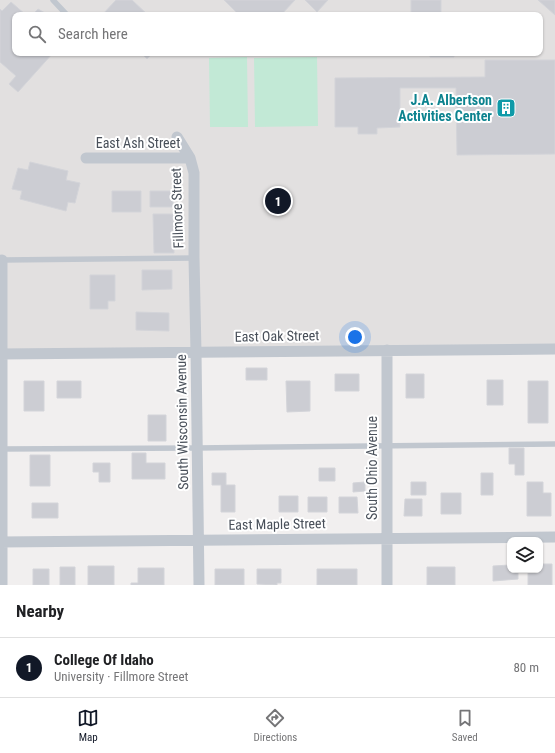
<!DOCTYPE html>
<meta charset="utf-8">
<style>
body{margin:0;font-family:"Roboto Condensed",sans-serif;background:#f6f6f6;color:#202124}
.controls{position:absolute;right:12px;bottom:12px;display:grid;overflow:hidden;border-radius:8px;box-shadow:0 1px 3px #0004}
.controls button{width:36px;height:36px;display:grid;place-items:center;padding:0;border:0;border-bottom:1px solid #e0e0e0;background:#fff;color:#202124;font:20px sans-serif}
.you{position:absolute;left:355px;top:337px;width:14px;height:14px;margin:-10px;border:3px solid #fff;border-radius:50%;background:#1a73e8;box-shadow:0 0 0 6px #1a73e833}
.badge{display:grid;place-items:center;width:26px;height:26px;border-radius:50%;background:#111827;color:#fff;font-size:13px;font-weight:700}
.pin{position:absolute;translate:-50% -50%;border:2px solid #fff;box-shadow:0 1px 4px #0006}
.list{margin:0;padding:0;list-style:none}
h2{display:flex;justify-content:space-between;align-items:center;height:52px;margin:0;padding:0 16px;font-size:17px}
h2 small{font-size:13px;font-weight:400;color:#757577}
.list li{display:grid;grid-template-columns:26px 1fr auto;gap:12px;align-items:center;box-sizing:border-box;height:60px;padding:0 16px;border-top:1px solid #e0e0e0}
.list b{display:block;font-size:15px;white-space:nowrap}
.list p{margin:0;font-size:13px;white-space:nowrap;color:#757577}
.list em{font-size:13px;font-style:normal;color:#757577}
.icon{flex:none;width:22px;height:22px;fill:none;stroke:currentColor;stroke-width:2;stroke-linecap:round;stroke-linejoin:round}
.map{position:relative;flex:none;width:555px;height:585px;overflow:hidden}
.search{position:absolute;background:#fff;box-shadow:0 1px 3px #0004;left:12px;right:12px;top:12px;height:44px;display:flex;align-items:center;gap:10px;box-sizing:border-box;padding:0 14px;border-radius:8px;color:#757577;font-size:15px}
.sheet{height:112px;background:#fff}
nav{display:flex;justify-content:space-around;align-items:center;box-sizing:border-box;height:56px;border-top:1px solid #e0e0e0;background:#fff;font-size:11px;color:#757577}
nav a{display:grid;justify-items:center;gap:2px}
nav .on{color:#111827}
.map>svg:first-child{display:block}
.education{fill:#e2e0e0;fill-rule:evenodd}
.green{fill:#c2e9d6}
.building{fill:#cccdd3;stroke:#d3d4d9}
.lines{fill:none;stroke-linecap:round;stroke-linejoin:round}
.service{stroke:#c1c7cf;stroke-width:5.5}
.minor{stroke:#c1c7cf;stroke-width:11}
.labels{text-anchor:middle;stroke-width:4;stroke-linejoin:round;paint-order:stroke}
.culture-label{font-size:14px;font-weight:bold;fill:#0d838f;stroke:#fff;text-anchor:end}
.street-label{font-size:14px;fill:#49505a;stroke:#fff}
</style>
<div class="map">
<svg width="555" height="585" viewBox="0 0 555 585">
<rect width="100%" height="100%" fill="#f1efef"/>
<path class="education" d="M0,0h555v349l-555,5zM15,15h525v38h-525z"/>
<path class="green" d="M247,57l1,70h-38l-1,-69z
M317,57l1,69 -63,1 -1,-69z"/>
<path class="building" d="M116,0h16l16,15h-46z
M224,0h71l-14,15h-42z
M305,0h23l-11,12z
M411,0h30v15h-30z
M538,0h17v15z
M11,2l15,13h-11v38h38l-35,39 -9,-8 7,-8 -16,-14v-53l2,2z
M38,9l7,4 2,2h-15z
M141,53h12l-6,6z
M430,53h24v4h-24z
M485,60h70v94l-98,1 -1,-67h-56v39l-23,1v6h-19v-7h-23v-49l150,-1z
M30,162l38,9 -2,9 14,3 -5,20 -7,-1 -2,9 -46,-12 2,-8 -10,-2 6,-21 10,2z
M112,191h29v21h-29z
M150,191h23v16h-23z
M153,214h20l1,39h-20z
M142,270h30v19l-30,1z
M90,275h25v26h-7v8h-18z
M136,312l33,1v18l-33,-1z
M246,368h21v12h-21z
M335,374h24v17h-24z
M406,374h18v24h-18z
M487,380h16v25h-16z
M24,381h20v30h-20z
M57,381h24v17h-24z
M286,381h24v30l-23,1z
M528,381h20v42h-20z
M148,415h18v26h-18z
M509,448h15v27h-9v-11h-6z
M132,453h14v10h19v16h-33z
M30,455h20v31h-20z
M93,463h17v19h-11v-10h-6z
M319,468h16v13h-16z
M212,473h14v12h9v27h-14v-27h-9z
M481,473h12v22h-12z
M365,482v9l-12,1v-9z
M411,482h15v13h-15z
M527,482h16v11h8v23h-24z
M441,493h20v21h-20z
M279,496h19v16h-19z
M308,497h19v15h-19z
M339,497h18l1,16h-19z
M405,499h17v17h-18z
M32,503h26v15h-26z
M540,564h12v21h-24v-15h12z
M510,565v5h8v9l-25,2v-15z
M88,566h26v19h-26z
M60,567h15v18h-15z
M427,567h28v18h-28z
M138,568h26v17h-33v-2h7z
M33,569h16v16h-16z
M215,569h29v16h-29z
M257,569h24v14h-4v2l-20,-1z
M317,569h40v16h-40z"/>
<g class="lines">
<path class="service" d="M53,0l14,15
M2,260l192,-2
M0,449l197,-1 358,-4"/>
<path class="minor" d="M177,137l13,21 4,15v85l2,94 3,233
M86,158h104
M387,350v235
M0,354l555,-5
M0,542l555,-5
M2,585v-325"/>
</g>
<defs>
<symbol id="building-square" viewBox="-11 -11 22 22"><rect x="-9" y="-9" width="18" height="18" rx="4" fill="#0f9aa8" stroke="#fff"/><path d="M-4-6H4V6H1V3H-1V6H-4ZM-2.5-4.3h1.7v1.8h-1.7ZM.8-4.3h1.7v1.8H.8ZM-2.5-1h1.7V.8h-1.7ZM.8-1h1.7V.8H.8Z" fill="#fff"/></symbol>
</defs>
<g fill-rule="evenodd">
<use href="#building-square" x="495" y="97" width="22" height="22"/>
</g>
<g class="labels">
<g class="culture-label">
<text x="492" y="105">J.A. Albertson<tspan x="492" dy="16">Activities Center</tspan></text>
</g>
<g class="street-label">
<text x="138" y="148">East Ash Street</text>
<text transform="translate(177 208) rotate(-92)" y="5">Fillmore Street</text>
<text transform="translate(277 336) rotate(-1)" y="5">East Oak Street</text>
<text transform="translate(182 422) rotate(-91)" y="5">South Wisconsin Avenue</text>
<text transform="translate(372 468) rotate(-90)" y="5">South Ohio Avenue</text>
<text transform="translate(277 524) rotate(-1)" y="5">East Maple Street</text>
</g>
</g>
</svg>
<div class="controls">
<button><svg class="icon" aria-label="layers" viewBox="0 0 24 24"><path d="M12 4l9 5-9 5-9-5zM3 14l9 5 9-5"/></svg></button>
</div>
<div class="you"></div>
<div class="pin badge" style="left:278px;top:201px">1</div>
<div class="search"><svg class="icon" aria-label="search" viewBox="0 0 24 24"><circle cx="10" cy="10" r="6"/><path d="M15 15l6 6"/></svg>Search here</div>
</div>
<section class="sheet">
<h2>Nearby<small></small></h2>
<ul class="list">
<li><span class="badge">1</span><div><b>College Of Idaho</b><p>University · Fillmore Street</p></div><em>80 m</em></li>
</ul>
</section>
<nav>
<a class="on"><svg class="icon" aria-label="map" viewBox="0 0 24 24"><path d="M3 6l6-2 6 2 6-2v14l-6 2-6-2-6 2zM9 4v14M15 6v14"/></svg>Map</a>
<a><svg class="icon" aria-label="directions" viewBox="0 0 24 24"><path d="M12 3l9 9-9 9-9-9zM9 14v-3h6M13 9l2 2-2 2"/></svg>Directions</a>
<a><svg class="icon" aria-label="saved" viewBox="0 0 24 24"><path d="M7 4h10v16l-5-4-5 4z"/></svg>Saved</a>
</nav>
